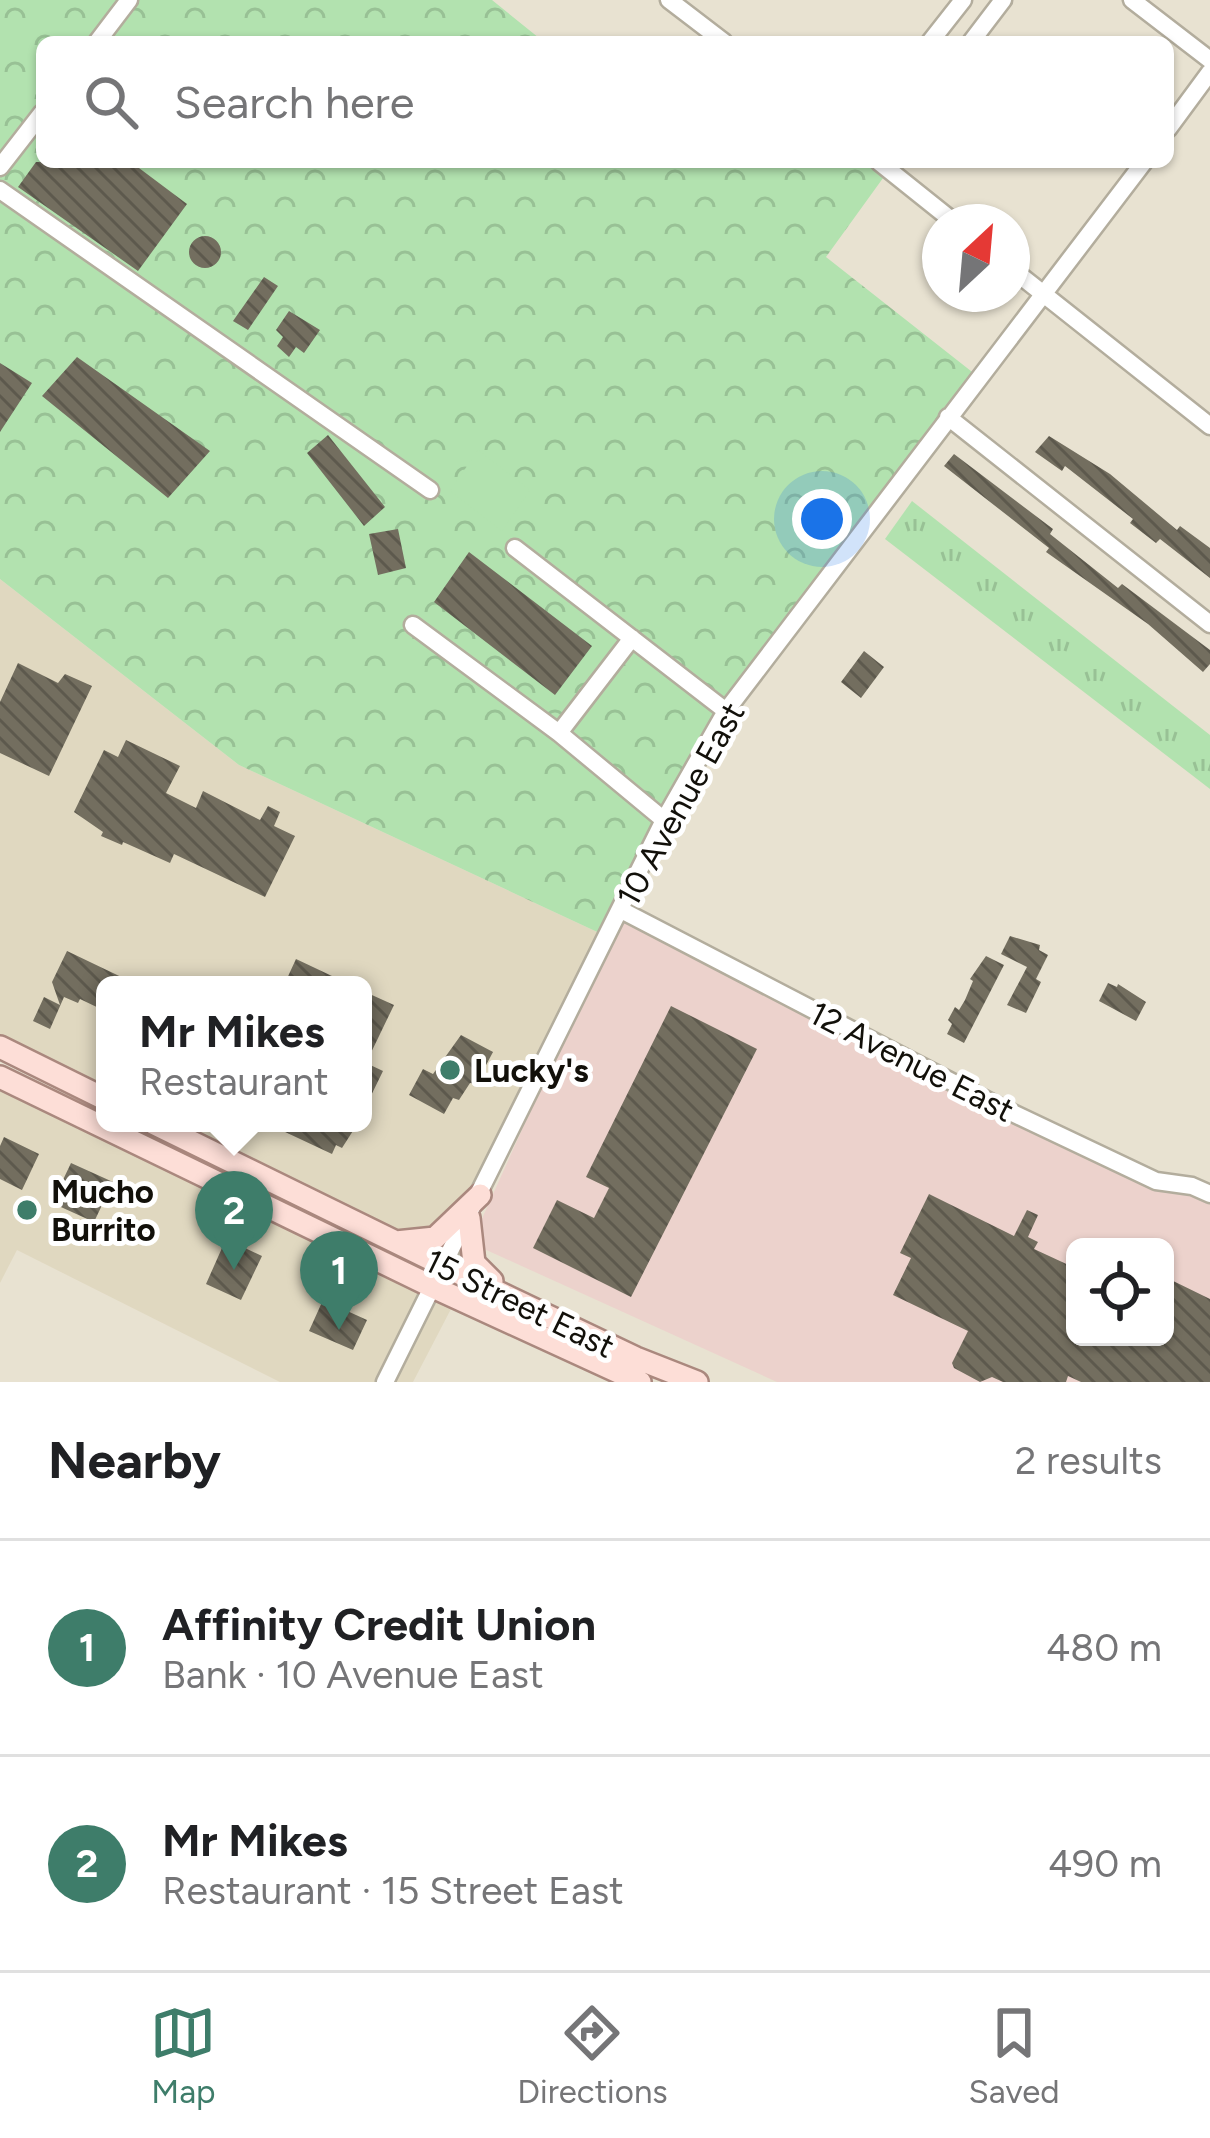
<!DOCTYPE html>
<meta charset="utf-8">
<style>
body{margin:0;font-family:Figtree,sans-serif;background:#f2f2f2;color:#202124}
.controls{position:absolute;right:36px;bottom:36px;display:grid;overflow:hidden;border-radius:18px;box-shadow:0 3px 9px #0004}
.controls button{width:108px;height:108px;display:grid;place-items:center;padding:0;border:0;border-bottom:3px solid #e0e0e0;background:#fff;color:#202124;font:60px sans-serif}
.compass{position:absolute;left:922px;top:204px;width:108px;height:108px;border-radius:50%;background:#fff;box-shadow:0 3px 9px #0004;rotate:26deg}
.you{position:absolute;left:822px;top:519px;width:42px;height:42px;margin:-30px;border:9px solid #fff;border-radius:50%;background:#1a73e8;box-shadow:0 0 0 18px #1a73e833}
.badge{display:grid;place-items:center;width:78px;height:78px;border-radius:50%;background:#3e7d6a;color:#fff;font-size:39px;font-weight:700}
.pin{position:absolute;translate:-50% -99px;filter:drop-shadow(0 3px 6px #0008)}
.pin::after{content:'';position:absolute;top:63px;width:42px;height:36px;background:inherit;clip-path:polygon(0 0,100% 0,50% 100%)}
.popup{position:absolute;left:96px;top:976px;width:276px;height:156px;box-sizing:border-box;display:grid;place-content:center;border-radius:18px;background:#fff;filter:drop-shadow(0 3px 9px #0005);font-size:39px;white-space:nowrap;color:#757577}
.popup b{font-size:45px;color:#202124}
.popup::after{content:'';position:absolute;left:50%;top:100%;margin-left:-24px;border:24px solid transparent;border-top-color:#fff}
.list{margin:0;padding:0;list-style:none}
h2{display:flex;justify-content:space-between;align-items:center;height:156px;margin:0;padding:0 48px;font-size:51px}
h2 small{font-size:39px;font-weight:400;color:#757577}
.list li{display:grid;grid-template-columns:78px 1fr auto;gap:36px;align-items:center;box-sizing:border-box;height:216px;padding:0 48px;border-top:3px solid #e0e0e0}
.list b{display:block;font-size:45px;white-space:nowrap}
.list p{margin:0;font-size:39px;white-space:nowrap;color:#757577}
.list em{font-size:39px;font-style:normal;color:#757577}
.icon{flex:none;width:66px;height:66px;fill:none;stroke:currentColor;stroke-width:2;stroke-linecap:round;stroke-linejoin:round}
.map{position:relative;flex:none;width:1210px;height:1382px;overflow:hidden}
.search{position:absolute;background:#fff;box-shadow:0 3px 9px #0004;left:36px;right:36px;top:36px;height:132px;display:flex;align-items:center;gap:30px;box-sizing:border-box;padding:0 42px;border-radius:18px;color:#757577;font-size:45px}
.sheet{height:588px;background:#fff}
nav{display:flex;justify-content:space-around;align-items:center;box-sizing:border-box;height:168px;border-top:3px solid #e0e0e0;background:#fff;font-size:33px;color:#757577}
nav a{display:grid;justify-items:center;gap:6px}
nav .on{color:#3e7d6a}
.map>svg:first-child{display:block}
.built{fill:#e0d8c0}
.education{fill:#ecd2cc;fill-rule:evenodd}
.grass{fill:url(#grass-tufts)}
.park{fill:url(#park-crowns)}
.garden{fill:#b2e2af}
.building{fill:url(#building-back-hatch)}
.lines{fill:none;stroke-linecap:round;stroke-linejoin:round}
.minor-casing{stroke:#b3ad9d;stroke-width:21}
.major-casing{stroke:#aa887e;stroke-width:26}
.minor{stroke:#fff;stroke-width:16}
.major{stroke:#fdded7;stroke-width:21}
.poi-dot{fill:#3e7d6a;stroke:#fff;stroke-width:4.5}
.labels{text-anchor:middle;stroke-width:10;stroke-linejoin:round;paint-order:stroke}
.street-label{font-size:33px;fill:#12100a;stroke:#fff}
.poi-label{font-size:33px;font-weight:bold;fill:#12100a;stroke:#fff;text-anchor:start}
</style>
<div class="map">
<svg width="1210" height="1382" viewBox="0 0 1210 1382">
<defs>
<pattern id="grass-tufts" width="24" height="20" patternUnits="userSpaceOnUse" patternTransform="scale(3)"><rect width="24" height="20" fill="#b2e2af"/><path d="M3 7l-1-3M5 7V3M7 7l1-3M15 17l-1-3M17 17v-4M19 17l1-3" fill="none" stroke="#98c195"/></pattern>
<pattern id="park-crowns" width="20" height="18" patternUnits="userSpaceOnUse" patternTransform="scale(3)"><rect width="20" height="18" fill="#b2e2af"/><path d="M2 6a3 3 0 1 1 6 0M12 15a3 3 0 1 1 6 0" fill="none" stroke="#98c195"/></pattern>
<pattern id="building-back-hatch" width="6" height="6" patternUnits="userSpaceOnUse" patternTransform="scale(3)"><rect width="6" height="6" fill="#736e5f"/><path d="M-1 5l2 2M0 0l6 6M5-1l2 2" fill="none" stroke="#5d594d"/></pattern>
</defs>
<rect width="100%" height="100%" fill="#e8e2d1"/>
<path class="built" d="M0,579l239,186 369,172 -164,329 -291,-143h210v-138h-258v114l-105,-52z
M0,1082l452,225 -39,75h-133l-263,-132 -17,33z"/>
<path class="education" d="M621,910l381,198 208,87v187h-433l-306,-139zM1075,1247h90v90h-90z"/>
<path class="grass" d="M912,501l298,234v54l-325,-250z"/>
<path class="park" d="M0,0h492l52,42h-502v120h841l8,5 -65,90 150,118 -251,331 -117,231 -369,-172 -239,-186z"/>
<path class="garden" d="M478,450l52,40 -28,41 -52,-40z"/>
<path class="building" d="M36,162h95l56,42 -49,67 -120,-84z
M189 252a16 16 0 1 1 32 0a16 16 0 1 1-32 0Z
M264,277l14,9 -30,44 -15,-9z
M289,311l31,19 -16,23 -8,-6 -7,10 -12,-11 6,-9 -7,-7z
M77,357l133,94 -42,47 -126,-102z
M0,363l32,20 -32,49z
M328,435l57,72 -21,19 -57,-73z
M1049,436l61,38 67,56 3,-4 30,22v30l-50,-39 -4,4 -26,-20 3,-4 -68,-53 -3,5 -27,-19z
M954,454l99,75 -3,5 68,54 4,-4 88,66v14l-7,8 -55,-48 -102,-72 3,-4 -105,-82z
M398,529l8,39 -28,7 -9,-41z
M469,552l123,94 -37,49 -121,-93z
M864,651l20,16 -23,31 -20,-16z
M18,663l40,20 7,-9 27,12 -43,90 -49,-23v-51z
M126,740l54,26 -14,27 30,15 7,-17 57,29 8,-14 12,6 -6,14 21,10 -30,61 -91,-43 -4,9 -47,-21 -1,3 -21,-9 2,-4 -29,-20 30,-62 14,7z
M1010,936l30,9 -1,5 9,5 -12,24 5,3 -15,31 -19,-8 20,-38 -26,-13z
M67,951l71,34h-33v26l-25,-12 -2,4 -14,-6 -14,32 -17,-8 11,-24 16,8 -8,-23z
M986,956l18,9 -40,78 -17,-9 5,-10 -4,-4 7,-13 4,3 6,-10 8,-19 -3,-2z
M296,959l55,26h-67z
M1108,983l9,4 1,-3 28,18 -10,19 -37,-20z
M363,991l31,14 -28,58 17,8 -20,41z
M671,1006l86,43 -126,248 -98,-49 24,-48 37,18 15,-30 -23,-11z
M461,1035l32,17 -17,32 -6,-1 -11,17 -6,-2 -9,16 -35,-19 14,-26 10,5z
M266,1123h92l-16,25 -6,-3 -4,9z
M4,1137l35,17 -17,36 -22,-11v-33z
M71,1163l42,19 -19,40 -42,-19z
M929,1194l85,42 13,-26 11,5 -10,22 10,5 -4,7 41,19v69h90v-60l45,22v83h-129l-13,-6 -2,6h-63l-11,-5 -12,5 -26,-14 -2,-5 16,-32 -75,-36 18,-37 -11,-5z
M226,1239l36,17 -21,44 -35,-16z
M323,1300l44,20 -14,30 -44,-19z"/>
<g class="lines">
<defs>
<path id="minor" d="M669,0l55,42
M1132,0l78,60
M97,42l32,-42
M930,42l33,-42
M971,42l32,-42
M1168,129l42,-57
M879,162l75,60
M0,167l42,-54
M0,190l430,300
M1012,269l198,157
M948,417l262,207
M515,548l211,163
M413,625l146,108 105,87
M559,733l73,-95
M621,910l381,198 154,73 36,5 18,8
M385,1382l279,-562 62,-109 418,-549"/>
<path id="major" d="M0,1047l105,52
M0,1077l433,210 207,95
M153,1123l357,175 126,60 61,24
M469,1218l5,45 18,18
M396,1242l39,-4 45,-43"/>
</defs>
<use href="#minor" class="minor-casing"/>
<use href="#major" class="major-casing"/>
<use href="#minor" class="minor"/>
<use href="#major" class="major"/>
</g>
<g class="poi-dot">
<circle cx="450" cy="1070" r="12"/>
<circle cx="27" cy="1210" r="12"/>
</g>
<g class="labels">
<g class="street-label">
<text transform="translate(680 804) rotate(-61)" y="12">10 Avenue East</text>
<text transform="translate(912 1061) rotate(27)" y="12">12 Avenue East</text>
<text transform="translate(520 1303) rotate(26)" y="12">15 Street East</text>
</g>
<g class="poi-label">
<text x="474" y="1082">Lucky's</text>
<text x="51" y="1203">Mucho<tspan x="51" dy="38">Burrito</tspan></text>
</g>
</g>
</svg>
<div class="controls">
<button><svg class="icon" aria-label="locate" viewBox="0 0 24 24"><circle cx="12" cy="12" r="6"/><path d="M12 2v4M12 18v4M2 12h4M18 12h4"/></svg></button>
</div>
<svg class="compass" viewBox="-18 -18 36 36"><path d="M0-13l5 13h-10z" fill="#e53935"/><path d="M0 13l5-13h-10z" fill="#757577"/></svg>
<div class="you"></div>
<div class="pin badge" style="left:339px;top:1330px">1</div>
<div class="pin badge" style="left:234px;top:1270px">2</div>
<div class="popup"><b>Mr Mikes</b>Restaurant</div>
<div class="search"><svg class="icon" aria-label="search" viewBox="0 0 24 24"><circle cx="10" cy="10" r="6"/><path d="M15 15l6 6"/></svg>Search here</div>
</div>
<section class="sheet">
<h2>Nearby<small>2 results</small></h2>
<ul class="list">
<li><span class="badge">1</span><div><b>Affinity Credit Union</b><p>Bank · 10 Avenue East</p></div><em>480 m</em></li>
<li><span class="badge">2</span><div><b>Mr Mikes</b><p>Restaurant · 15 Street East</p></div><em>490 m</em></li>
</ul>
</section>
<nav>
<a class="on"><svg class="icon" aria-label="map" viewBox="0 0 24 24"><path d="M3 6l6-2 6 2 6-2v14l-6 2-6-2-6 2zM9 4v14M15 6v14"/></svg>Map</a>
<a><svg class="icon" aria-label="directions" viewBox="0 0 24 24"><path d="M12 3l9 9-9 9-9-9zM9 14v-3h6M13 9l2 2-2 2"/></svg>Directions</a>
<a><svg class="icon" aria-label="saved" viewBox="0 0 24 24"><path d="M7 4h10v16l-5-4-5 4z"/></svg>Saved</a>
</nav>
